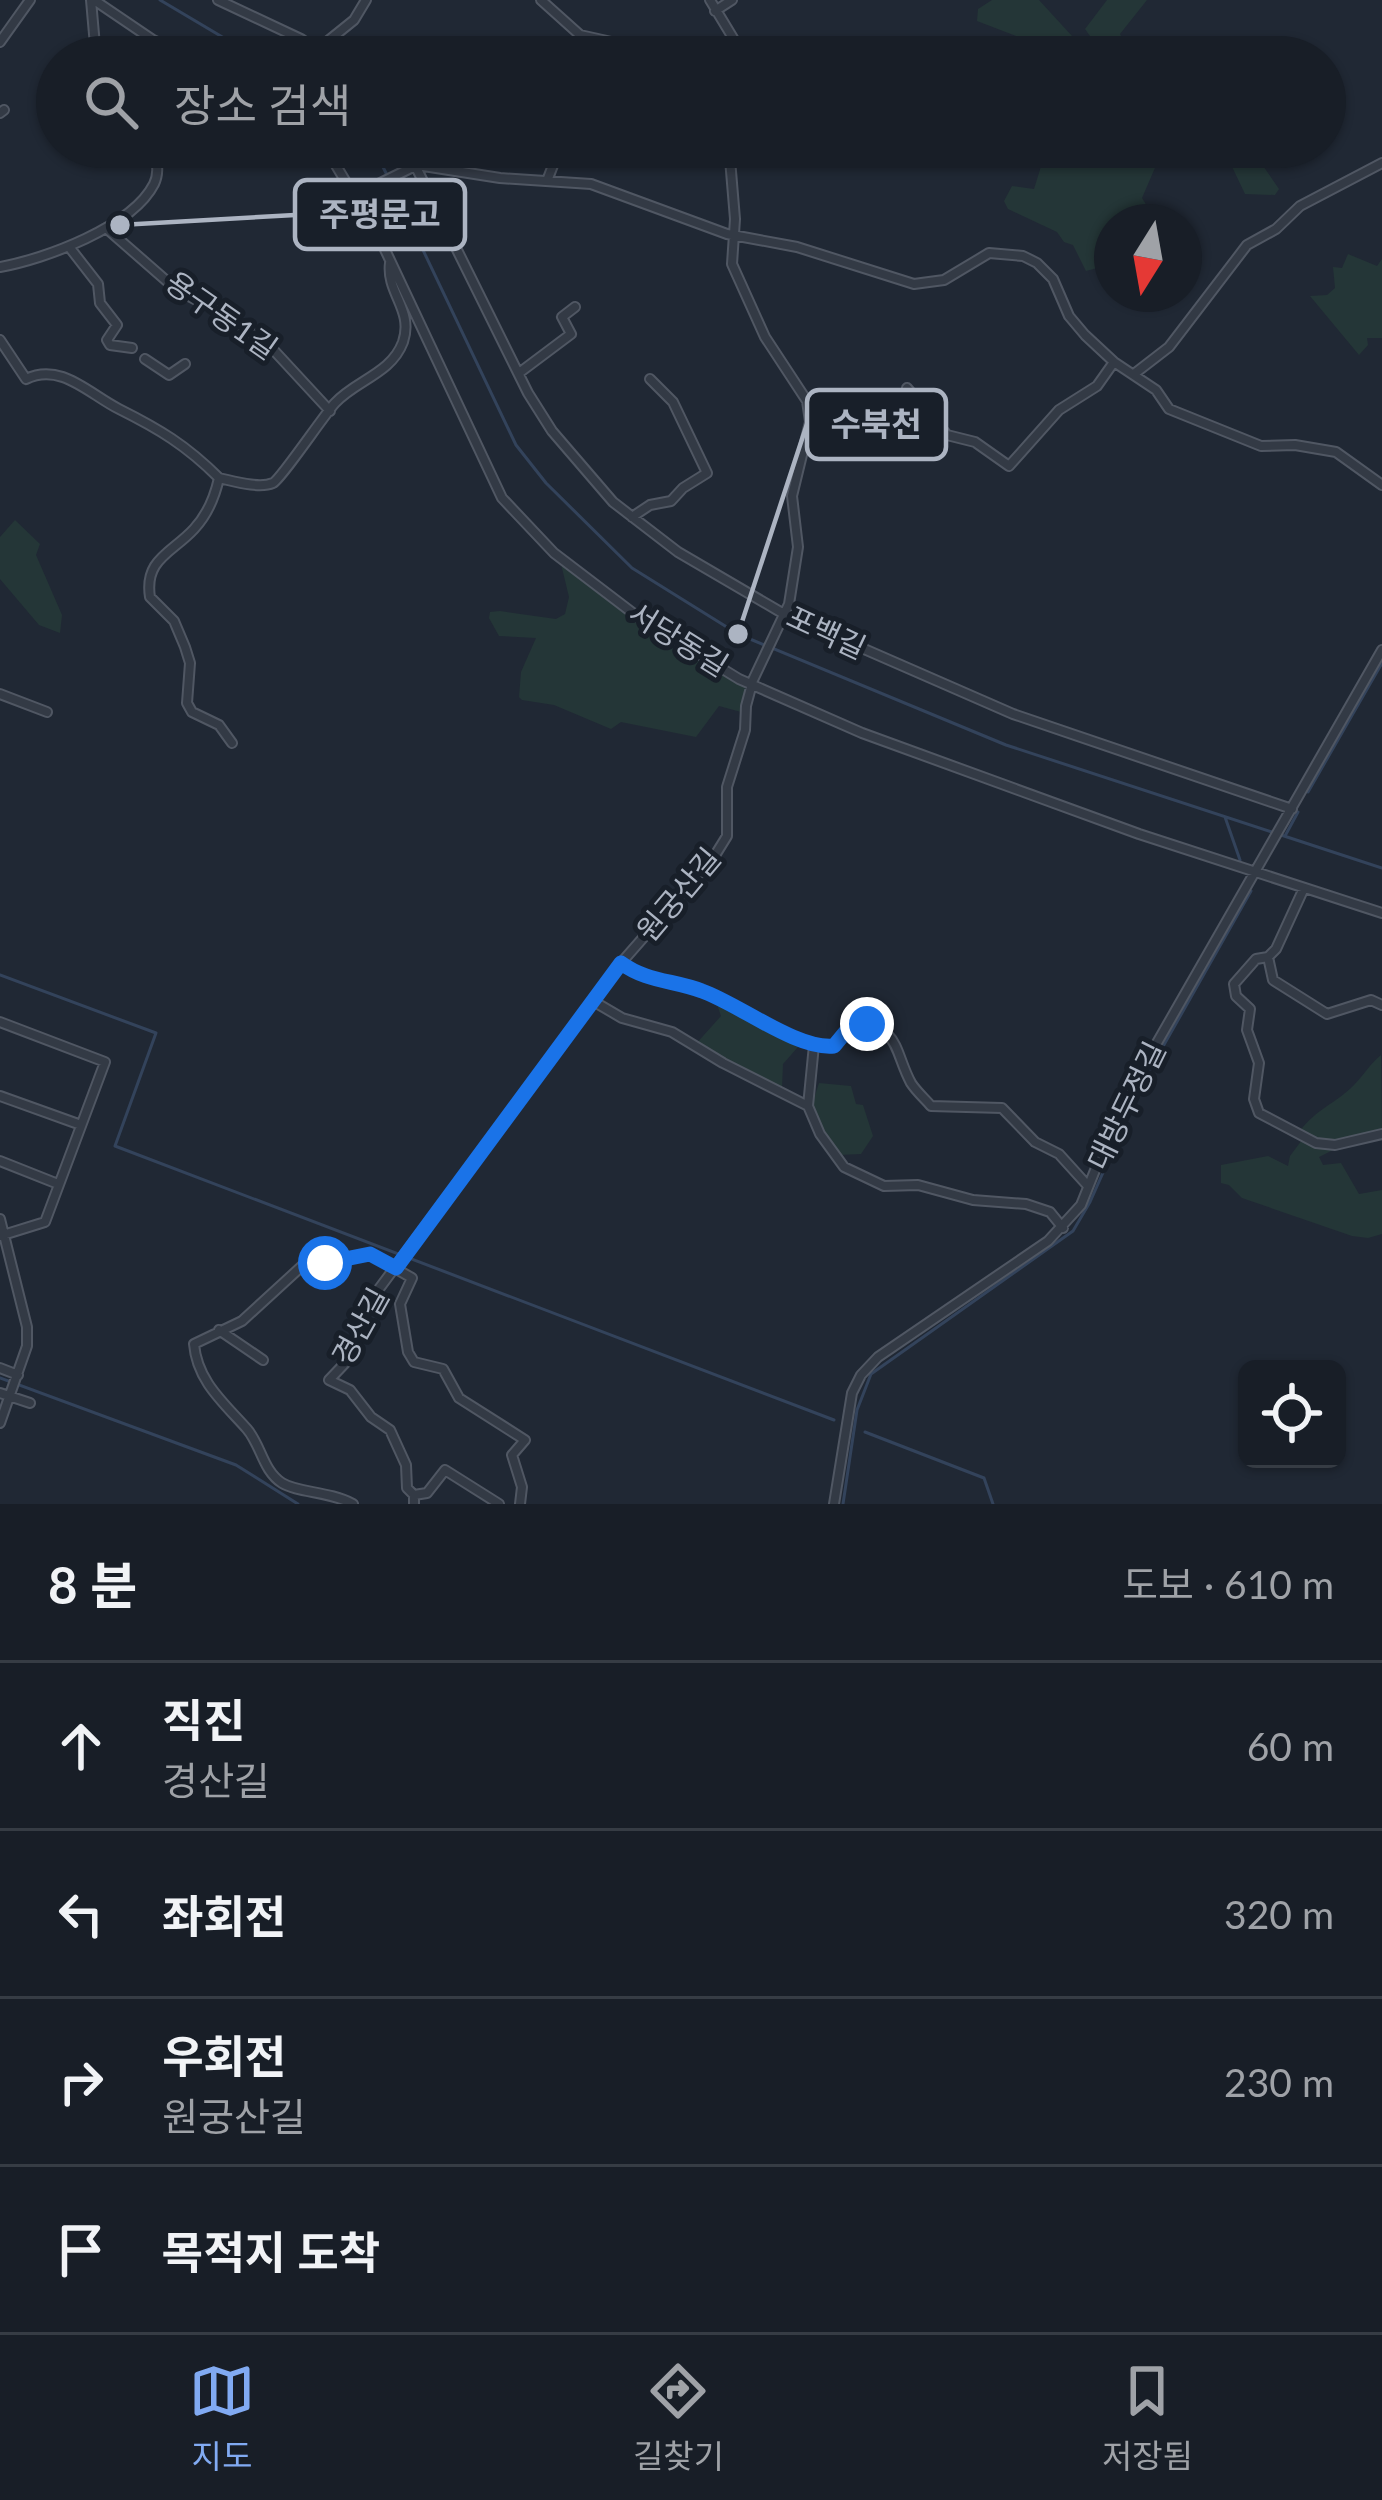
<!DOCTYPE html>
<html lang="ko">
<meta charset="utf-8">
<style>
body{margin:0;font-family:Lato,"Noto Sans KR",sans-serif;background:#252b33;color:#f1f3f6}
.controls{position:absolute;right:36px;bottom:36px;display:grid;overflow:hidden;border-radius:18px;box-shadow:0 3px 9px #0004}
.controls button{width:108px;height:108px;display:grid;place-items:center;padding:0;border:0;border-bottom:3px solid #363c44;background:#181e27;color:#f1f3f6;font:60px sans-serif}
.compass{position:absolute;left:1094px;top:204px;width:108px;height:108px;border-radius:50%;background:#181e27;box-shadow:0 3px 9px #0004;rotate:191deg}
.stop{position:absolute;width:36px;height:36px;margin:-27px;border:9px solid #1a73e8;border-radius:50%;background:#fff}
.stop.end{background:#1a73e8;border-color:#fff;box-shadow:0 3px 12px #0008}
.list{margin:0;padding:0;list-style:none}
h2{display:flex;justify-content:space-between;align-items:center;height:156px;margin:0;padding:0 48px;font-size:51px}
h2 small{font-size:39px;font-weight:400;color:#9fa2a7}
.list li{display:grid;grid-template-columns:78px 1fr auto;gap:36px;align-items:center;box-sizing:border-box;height:168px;padding:0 48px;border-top:3px solid #363c44}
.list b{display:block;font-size:45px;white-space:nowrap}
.list p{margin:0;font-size:39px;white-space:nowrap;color:#9fa2a7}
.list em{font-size:39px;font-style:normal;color:#9fa2a7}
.icon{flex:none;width:66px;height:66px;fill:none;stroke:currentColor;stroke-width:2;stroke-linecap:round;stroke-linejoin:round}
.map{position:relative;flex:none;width:1382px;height:1504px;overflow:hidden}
.search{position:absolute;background:#181e27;box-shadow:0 3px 9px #0004;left:36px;right:36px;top:36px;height:132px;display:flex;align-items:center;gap:30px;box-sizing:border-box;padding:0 42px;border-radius:66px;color:#9fa2a7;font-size:45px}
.sheet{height:828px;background:#181e27}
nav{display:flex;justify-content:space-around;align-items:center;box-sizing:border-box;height:168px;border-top:3px solid #363c44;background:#181e27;font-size:33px;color:#9fa2a7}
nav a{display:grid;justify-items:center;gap:6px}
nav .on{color:#81aaf2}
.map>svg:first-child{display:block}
.green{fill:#243637}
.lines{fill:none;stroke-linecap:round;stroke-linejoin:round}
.stream{stroke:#33435b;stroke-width:3}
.minor-casing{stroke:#505763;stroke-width:12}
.minor{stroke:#333a45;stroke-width:8}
.route{stroke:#1a73e8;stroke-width:15}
.labels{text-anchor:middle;stroke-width:10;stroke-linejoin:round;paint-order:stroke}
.street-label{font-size:30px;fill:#acb4c2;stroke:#181f29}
.leader{fill:none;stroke:#acb4c2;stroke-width:4.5}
.callout-dot{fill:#acb4c2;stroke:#181f29;stroke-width:4.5}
.callout{fill:#181f29;stroke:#acb4c2;stroke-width:4.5}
.callout-label{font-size:33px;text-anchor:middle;font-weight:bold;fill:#acb4c2}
</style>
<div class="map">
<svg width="1382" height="1504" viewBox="0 0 1382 1504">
<rect width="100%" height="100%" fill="#202834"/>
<path class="green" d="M992,0h47l33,36 -6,6 -37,-1 -52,-20 1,-12z
M1107,0h40l-27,34 12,23h-27l-20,-28z
M1047,147h117l-22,51 5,8 30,16h-65v42l-26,7 -13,-26 -9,-3 -7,-10 -49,-23 -4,-8 8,-15 22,3z
M1237,147h13l29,42 -4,6 -30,-1 -19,-40z
M1348,254l29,12 5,-7v79h-15l1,7 -9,10 -49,-59 17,-1 8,-7 -2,-21 9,1z
M15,520l25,24 -4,11 26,60 -2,18 -21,-8 -39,-46v-42z
M561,564l123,88 61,35 2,7 -6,18 -22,-6 -23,31 -75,-15 -10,7 -57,-24 -32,-5 -3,-3 2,-25 15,-34 -37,-2 -10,-18 1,-6 10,-1 56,8 9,-5 4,-17z
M717,1004l93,42 -12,1 -15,17 -1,24 -87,-43 26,-29z
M1381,1055l1,77 -46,11 -1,6 -16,8 4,8 18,-2 18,31 23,-4v44l-14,4 -16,-2 -110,-38 -13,-13 -8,-2v-18l47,-9 20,10 2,-10 12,-16 -3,-8c17,-23 36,-28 55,-47 9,-9 16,-21 27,-30z
M819,1083l32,3 5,18 7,1 10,31 -12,18 -22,1 -28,-47z"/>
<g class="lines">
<path class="stream" d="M160,0l96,57
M373,147l14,28
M391,183l125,262 30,38 86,85 106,66 268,111 266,87
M1308,792l74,-129
M1225,817l15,43
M1281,835l101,33
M1285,836l13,-24
M0,975l156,58 -41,113 719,274
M0,1378l236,87 62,39
M865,1432l119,46 9,26
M843,1504l14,-94 14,-36 202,-143 17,-29 54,-122 107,-189"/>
<defs>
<path id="minor" d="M91,0l5,57
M94,0l59,40 37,17
M218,0l83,39 26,18
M541,0l39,35 36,8 19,14
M710,0l23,38 5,19
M715,11l17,-11
M0,42l30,-42
M318,49l36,-29 12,-20
M0,113l4,-3
M325,147l55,92 122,259 52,55 84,64 101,62 123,54 277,101 243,79
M406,147l122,246 24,38 61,71 65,50 106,62 229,100 279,95
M547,181l13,-34
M356,195l61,-30 83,13 91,6 136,50 70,13 117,37 30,-4 45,-27 34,3 14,7 16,16 16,37 16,19 29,27 42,28 13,19 92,37 34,-1 41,7 46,33
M106,228l71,62 52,27 39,27 62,67
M70,248l28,36 2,19 17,22 -10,15 3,5 22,3
M0,267c45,-8 132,-40 154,-83 6,-12 2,-24 1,-37
M0,340l26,39c35,-17 63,15 93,30 40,20 67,36 100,69
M145,359l24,16 16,-11
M519,373l52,-39 -9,-17 13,-10
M1134,374l35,-27 78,-102 29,-16 24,-23 82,-43
M907,388l40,47 28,7 34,24 50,-56 38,-24 17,-24
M632,517l18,-12 21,-4 12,-13 24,-15 -34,-71 -23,-23
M0,694l47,18
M232,743l-13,-18 -27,-13 -5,-9 3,-40 -5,-16 -11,-26 -24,-24c-6,-38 22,-44 44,-68 13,-14 21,-33 25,-51 14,3 40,11 54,5 8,-4 51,-68 62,-80 21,-23 56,-29 68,-61 11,-32 -17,-49 -13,-79
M1304,888l-28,61 -8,8 -12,2 -22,25 2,12 14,13 -3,21 12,33 -5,36 5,14 57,30 19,2 47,-11
M1268,957l5,23 54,34 44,-14 11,5
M621,963c25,19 51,17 79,27 35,12 104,64 137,54l16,-21c47,1 41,29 58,60 5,8 14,16 20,23l71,2 33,34 24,12 29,32
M593,1001l29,17 50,14 51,31 85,43
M0,1022l105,40 -60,160 -45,14
M814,1045l-6,61 12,28 24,33 40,19 34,-1 55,15 53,4 24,8 13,16
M0,1096l81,29
M0,1161l58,23
M0,1219l27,108v19l-27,77
M219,1330l44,30
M0,1368l18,7
M0,1393l30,10
M414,1495l13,-2 18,-23 54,34
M353,1504c-24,-13 -55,-11 -71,-21 -19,-12 -21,-38 -35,-54 -23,-26 -50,-48 -53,-85l48,-23 60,-55 68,-12 42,24 -12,26 8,48 6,10 29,7 16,29 66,42 -13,15 10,32 -2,17
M414,1504v-9l-7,-7 -1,-23 -16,-35 -19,-13 -21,-27 -21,-10 18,-19 20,-56 254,-342 93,-106 13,-21v-49l18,-57 1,-24 7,-26 36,-76 9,-57 -6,-51 18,-74 -3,-21 -42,-64 -33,-73 3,-45 -6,-72
M834,1504l18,-111 9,-18 17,-18 170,-116 33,-36 29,-72 28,-57 244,-426"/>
</defs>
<use href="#minor" class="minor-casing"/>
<use href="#minor" class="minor"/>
</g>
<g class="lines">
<path class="route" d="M325,1263l45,-9 26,14 225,-305c26,19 52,17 81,28 37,13 95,59 132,55l19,-23 14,1"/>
</g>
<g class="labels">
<g class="street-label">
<text transform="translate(221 316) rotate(35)" y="10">용구동1길</text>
<text transform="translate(826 633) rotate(25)" y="10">포백길</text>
<text transform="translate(678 640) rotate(32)" y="10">서당동길</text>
<text transform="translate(679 895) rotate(-50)" y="10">원궁산길</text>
<text transform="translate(1127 1106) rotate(-64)" y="10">대방두정길</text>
<text transform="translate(361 1327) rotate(-61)" y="10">경산길</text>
</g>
</g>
<path class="leader" d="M120 225L295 215M738 634L807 424"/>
<g class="callout-dot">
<circle cx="120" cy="225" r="12"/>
<circle cx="738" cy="634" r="12"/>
</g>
<g class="callout">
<rect x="295" y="180" width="170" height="69" rx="12"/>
<rect x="807" y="390" width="139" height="69" rx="12"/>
</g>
<g class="callout-label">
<text x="380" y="226">주평문고</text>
<text x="876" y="436">수북천</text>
</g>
</svg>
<div class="controls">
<button><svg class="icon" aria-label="locate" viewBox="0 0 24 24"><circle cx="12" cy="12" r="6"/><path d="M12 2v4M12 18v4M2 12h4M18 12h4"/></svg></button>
</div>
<svg class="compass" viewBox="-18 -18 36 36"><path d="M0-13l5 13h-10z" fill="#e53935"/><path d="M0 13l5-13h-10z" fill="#9fa2a7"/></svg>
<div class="stop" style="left:325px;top:1263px"></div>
<div class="stop end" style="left:867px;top:1024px"></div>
<div class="search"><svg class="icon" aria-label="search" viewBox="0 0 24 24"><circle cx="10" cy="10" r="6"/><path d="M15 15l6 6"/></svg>장소 검색</div>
</div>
<section class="sheet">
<h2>8 분<small>도보 · 610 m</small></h2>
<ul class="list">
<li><svg class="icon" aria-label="ahead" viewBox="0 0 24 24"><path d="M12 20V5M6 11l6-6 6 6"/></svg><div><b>직진</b><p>경산길</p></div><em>60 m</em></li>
<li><svg class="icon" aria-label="left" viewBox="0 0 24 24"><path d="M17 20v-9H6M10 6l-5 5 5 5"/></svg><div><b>좌회전</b></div><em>320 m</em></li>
<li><svg class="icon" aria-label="right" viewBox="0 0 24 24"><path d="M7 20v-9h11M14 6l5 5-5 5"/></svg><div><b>우회전</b><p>원궁산길</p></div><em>230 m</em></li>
<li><svg class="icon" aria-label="arrive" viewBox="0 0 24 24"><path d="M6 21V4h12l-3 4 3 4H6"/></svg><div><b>목적지 도착</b></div></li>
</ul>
</section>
<nav>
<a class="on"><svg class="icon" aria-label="map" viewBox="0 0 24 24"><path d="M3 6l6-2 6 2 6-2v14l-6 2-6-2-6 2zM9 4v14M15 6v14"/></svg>지도</a>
<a><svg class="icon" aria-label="directions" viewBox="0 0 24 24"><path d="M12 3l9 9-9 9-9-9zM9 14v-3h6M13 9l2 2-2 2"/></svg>길찾기</a>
<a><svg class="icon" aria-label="saved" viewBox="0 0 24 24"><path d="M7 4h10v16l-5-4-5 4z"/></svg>저장됨</a>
</nav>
